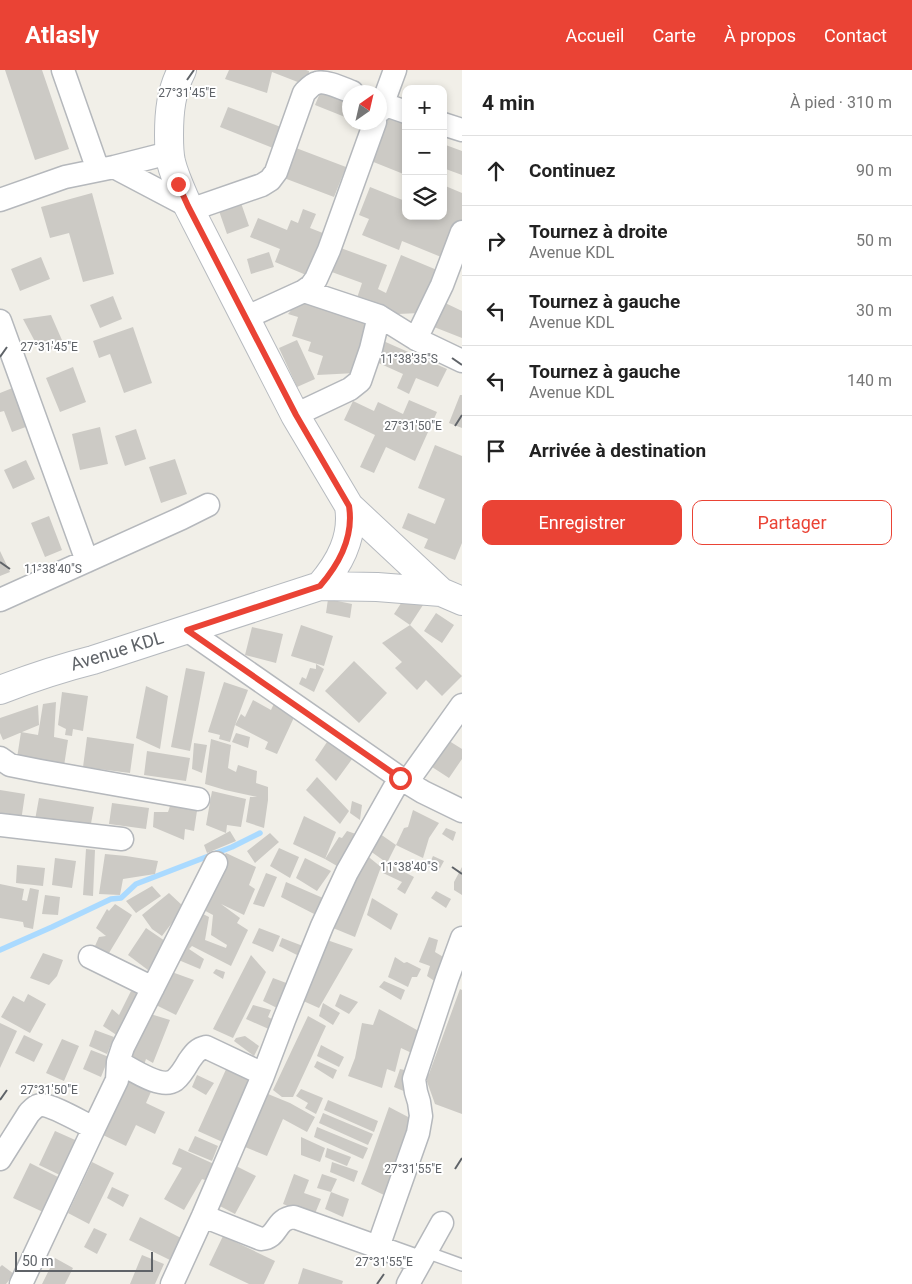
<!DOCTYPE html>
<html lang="fr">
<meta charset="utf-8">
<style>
body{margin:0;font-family:Roboto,sans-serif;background:#f6f6f6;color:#222}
.controls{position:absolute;right:15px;top:15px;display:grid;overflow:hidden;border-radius:10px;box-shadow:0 2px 8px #0003}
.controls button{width:45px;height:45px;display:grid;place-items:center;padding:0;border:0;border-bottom:1px solid #e0e0e0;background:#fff;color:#222;font:25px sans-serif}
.compass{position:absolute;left:342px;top:15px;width:45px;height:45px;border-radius:50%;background:#fff;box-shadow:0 2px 8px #0003;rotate:34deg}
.scale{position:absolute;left:15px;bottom:12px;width:138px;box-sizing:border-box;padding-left:5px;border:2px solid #5f6368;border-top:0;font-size:14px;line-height:18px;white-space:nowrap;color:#5f6368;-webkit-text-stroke:4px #fff;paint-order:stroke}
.stop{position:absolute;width:15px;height:15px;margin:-11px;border:4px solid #ea4335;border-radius:50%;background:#fff}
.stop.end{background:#ea4335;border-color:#fff;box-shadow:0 1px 5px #0008}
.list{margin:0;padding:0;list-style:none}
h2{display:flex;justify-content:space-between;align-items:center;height:65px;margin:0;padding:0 20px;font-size:21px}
h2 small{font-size:16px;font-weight:400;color:#767676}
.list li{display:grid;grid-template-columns:32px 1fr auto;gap:15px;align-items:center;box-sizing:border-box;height:70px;padding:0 20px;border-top:1px solid #e0e0e0}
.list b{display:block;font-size:19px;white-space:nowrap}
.list p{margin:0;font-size:16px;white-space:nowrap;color:#767676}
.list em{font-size:16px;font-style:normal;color:#767676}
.actions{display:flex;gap:10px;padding:15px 20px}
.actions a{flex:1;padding:11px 0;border:1px solid #ea4335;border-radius:10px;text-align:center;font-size:18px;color:#ea4335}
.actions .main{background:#ea4335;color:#fff}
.icon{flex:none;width:28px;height:28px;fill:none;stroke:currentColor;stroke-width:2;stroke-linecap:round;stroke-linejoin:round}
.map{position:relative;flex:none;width:462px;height:1214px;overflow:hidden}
header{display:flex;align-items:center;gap:30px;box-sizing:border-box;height:70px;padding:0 25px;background:#ea4335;color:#fff}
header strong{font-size:24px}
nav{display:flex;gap:28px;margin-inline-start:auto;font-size:18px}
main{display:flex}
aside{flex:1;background:#fff}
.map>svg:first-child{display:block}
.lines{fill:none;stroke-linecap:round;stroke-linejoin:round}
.stream{stroke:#aadaff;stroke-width:5.5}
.building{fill:#cccac5}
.lane-casing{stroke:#b5b8bc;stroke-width:14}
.street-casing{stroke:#b5b8bc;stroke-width:25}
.secondary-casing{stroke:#b6babf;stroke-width:30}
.lane{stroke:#fff;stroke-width:11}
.street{stroke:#fff;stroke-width:22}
.secondary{stroke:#fff;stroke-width:28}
.route{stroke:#ea4335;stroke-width:6}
.ticks{fill:none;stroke:#5f6368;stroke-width:2}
.labels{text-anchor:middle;stroke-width:4;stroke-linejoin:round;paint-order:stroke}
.street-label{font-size:18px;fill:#5f6368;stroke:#fff}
.ticks-label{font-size:12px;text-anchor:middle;fill:#5f6368;stroke:#fff;stroke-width:4;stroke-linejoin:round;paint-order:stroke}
</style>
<header>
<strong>Atlasly</strong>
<nav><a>Accueil</a><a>Carte</a><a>À propos</a><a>Contact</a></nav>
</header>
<main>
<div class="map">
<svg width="462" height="1214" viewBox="0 0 462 1214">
<rect width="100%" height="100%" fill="#f1efe8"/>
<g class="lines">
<path class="stream" d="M0,880l52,-23 59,-28 10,-1 15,-14 96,-37 28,-14"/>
</g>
<path class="building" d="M5,0h37l27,79 -34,11z
M229,0h77l3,1 -1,15 -36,-14 -5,21 -42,-14z
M323,16l27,11v22l-35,-14z
M228,37l58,22 -8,21 -58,-23z
M384,42l22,6v57l-40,-16z
M443,74l19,7v24l-19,-7z
M296,78l50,19 -12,30 -50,-19z
M443,115l19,8v27l-16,39 -44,-18 -3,9 -37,-15 7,-16 -10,-4 11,-28 35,14 -3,7h4v8h37z
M92,123l22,81 -31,8 -14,-49 -19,5 -9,-31z
M241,133l8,23 -22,8 -8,-23z
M303,139l13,5 -6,14 18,7 -17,42 -36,-15 5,-13 -30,-12 8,-19 29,12 4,-10 7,3z
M338,177l49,18 -9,24 8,4 15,-38 36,15 -17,43 -22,1 -41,-16 5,-15 -33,-12z
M269,182l5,15 -23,7 -4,-15z
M41,187l9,22 -30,12 -9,-22z
M305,224l69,22 -18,57 -39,2 6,-19 -15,-5 3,-9 -19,-6 6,-19 -10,-3z
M113,226l9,23 -22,9 -10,-23z
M441,231l21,10v27l-33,-13z
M51,245l14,32 -25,4 -17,-32z
M133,257l19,56 -28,10 -14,-39 -11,4 -6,-17z
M297,270l18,39 -18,8 -18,-39z
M381,270l66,29 -9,18 -22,-9 -7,16 -12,-6 6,-14 -31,-14z
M73,297l13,35 -26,10 -14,-34z
M20,315l14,39 -22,8 -8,-21 -4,1v-19z
M460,325h2v33l-13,-5z
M409,330l28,12 -22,49 -29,-14 -12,26 -14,-6 15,-32 -31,-15 9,-19 21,10 4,-9 25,12z
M100,357l8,37 -28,6 -8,-36z
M136,359l10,30 -21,7 -10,-30z
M435,375l27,11v87l-7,17 -31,-12 4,-9 -26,-11 6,-15 27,11 10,-25 -27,-11z
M175,389l12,35 -26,9 -12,-36z
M26,390l9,19 -22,10 -9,-19z
M49,446l13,34 -17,7 -14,-34z
M0,481l10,21 -10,4z
M407,524l16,11 -13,20 52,51 -20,20 -16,-16 -9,10 -22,-22 7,-6 -20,-19 28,-18 -16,-11z
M328,529l24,5 -2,14 -24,-5z
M436,543l18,12 -12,18 -18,-12z
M301,555l32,11 -9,30 -33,-10z
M252,557l31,7 -7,29 -31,-8z
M354,591l33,32 -28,30 -34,-32z
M316,594l8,5 -10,23 -15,-8 3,-7 4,2 4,-11 6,1z
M186,598l19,4 -15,79 -19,-4z
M224,612l24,8 -13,35 6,-11 4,3 8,-17 18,10 5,-11 21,12 -20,43 -12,-5 3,-7 -33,-17 -5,17 -11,-3 1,-4 -12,-3z
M146,616l22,10 -8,53 -24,-11z
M62,622l26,4 -5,35 -10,-2 -1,7 -7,-1 1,-6 -8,-4z
M56,632l-2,35 14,3 -4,26 -47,-8 4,-26 17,3 5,-31z
M38,635l1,20 -36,15 -3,-7v-15z
M236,663l14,4 -2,11 -16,-6z
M331,666l24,19 -19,26 -21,-21z
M87,667l47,7 -4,29 -47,-6z
M211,669l20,6 -3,23 8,4 2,-7 19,6 -1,12 12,4v13l-4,28 -18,-6 4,-25h7l-32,-7 -20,-6z
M446,669l16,10v10l-13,19 -20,-13z
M194,673l13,2 -5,28 -10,-4z
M147,681l43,7 -4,23 -42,-6z
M317,707l32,34 -9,13 -34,-34z
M0,720l25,4 -4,27 -21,-3z
M212,721l34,8 -5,28 -14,-2 -1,8 -20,-8z
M173,727l25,7 -4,27 -9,-2 -1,11 -31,-13 1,-15h14z
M39,728l55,9 -4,22 -55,-9z
M352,731l10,4 -2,15 -10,-7z
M112,733l37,5 -3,21 -37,-5z
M413,740l26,13 -10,15 -6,20 -27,-13 8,-17 4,-1z
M304,746l32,16 -11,27 14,-22 3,1 5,-7 15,5 -15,15 -10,15 -12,-7 -32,-15z
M446,758l10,4 -3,9 -11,-7z
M373,759l23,16 -9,18 -21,-15z
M230,761l6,10 -29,12 -3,-8z
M270,763l9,9 -24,21 -8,-12z
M279,778l20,9 -9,21 -20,-12z
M86,779l9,1 -2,46 -10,-1z
M226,783l30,14 -7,18 6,4 -11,26 -23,-11 19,14 -3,5 11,7 -17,36 -39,-20 -3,3 15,10 -4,10 -31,-13 26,-46 14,7 -4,23 21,8 1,-3 -16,-10 2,-20 -15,-8 16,-36z
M105,784l21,2 32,5 -3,13 -32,5 -3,16 -21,-1z
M365,784l16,13 -26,70 -22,-9z
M433,786l11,5 -6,11 -10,-5z
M55,788l21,3 -4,27 -20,-3z
M305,788l26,13 -14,20 -21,-13z
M387,793l27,14 -9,17 -8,-5 5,-7 -19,-9z
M17,795l28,3 -2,18 -27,-3z
M462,797v28l-8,-5v-8z
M266,803l11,4 -13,30 -11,-3z
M286,812l37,16 -5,18 -37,-19z
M0,814l24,5 -2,11 5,1 3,-13 9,2 -6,39 -9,-2 -1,-5 -23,-4z
M152,816l9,10 -25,17 -10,-12z
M436,821l15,8 -5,9 -15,-10z
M169,823l15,14 -22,29 -10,-7 -10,-14z
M45,825l15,2 -2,18 -16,-1z
M372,828l26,16 -7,16 -24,-15z
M115,834l17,11 -23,38 -14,-7 4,-9 7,-1 -10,-8 11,-19 2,2z
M146,858l19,13 -17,29 -20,-15z
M259,858l21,8 -7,16 -21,-9z
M429,867l9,3 -3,12 10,6 -9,24 -9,-6 3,-10 -11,-4z
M282,868l21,8 -2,11 -22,-11z
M327,870l26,9 -34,59 -18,-8z
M43,883l20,7 -6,16 -8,9 -19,-7z
M251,885l15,17 -33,66 -20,-9z
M395,887l9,6 3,-1 14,7 -4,8h-5l-4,10 -20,-10z
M216,899l9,3 -2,7 -10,-6z
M169,901l25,9 -18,35 -22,-11z
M273,908l16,6 -10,25 -16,-8z
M384,911l21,9 -4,10 -22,-13z
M460,919l2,1v124l-27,-10 -10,-28 4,-2z
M131,921l11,3 -21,44 -18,-12 9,-17 7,6z
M28,924l18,10 -16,29 -29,-16 12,-21 11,6z
M340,924l18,8 -9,12 -14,-8z
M323,933l17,10 -7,12 -14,-9z
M253,935l18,5 -3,7 6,3 -3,10 -25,-11z
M379,939l47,26 -10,20 -15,-7 -6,24 -8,-3 -5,19 -34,-12 7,-18 7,-35 11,2z
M144,942l26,8 -17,43 -7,-4 -3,9 -16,-8z
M308,946l18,10 -33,71h-11l-9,-7z
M0,953l17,8 -17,37z
M95,960l19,7 -7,17 -18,-8z
M24,965l19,9 -9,18 -19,-9z
M245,966l14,10 -5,10 -20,-15 2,-3z
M62,969l17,7 -15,35 -18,-8z
M321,975l23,12 -5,10 -22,-11z
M91,980l18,7 -8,20 -18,-8z
M317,991l20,9 -4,9 -19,-12z
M228,995l29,13 -30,66 -29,-13z
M400,999l13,3 -7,20 -12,-5z
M130,1004l24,11 -8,18 19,9 -10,22 -19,-9 -10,21 -23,-11z
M197,1005l17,8 -8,12 -14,-8z
M301,1019l22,9 -7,16 -11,-6 3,-5 -12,-7z
M268,1024l22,9 25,14 -8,15 -24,-13 -16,37 -22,-9z
M328,1030l50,21 -4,11 -50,-22z
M389,1037l23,12 -28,76 -23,-11 6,-15z
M323,1043l50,21 -5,11 -49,-22z
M317,1057l51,21 -5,11 -49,-22z
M55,1061l27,12 -16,35 -27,-13z
M195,1066l23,10 -6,15 -24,-10z
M301,1067l24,11 -5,14 -19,-7z
M179,1078l37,17 -8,16 -6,-2 -18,31 -20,-11 18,-31 -10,-4z
M327,1078l24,9 -4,9 -22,-9z
M92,1092l22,11 -25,51 -21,-11z
M332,1092l26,9 -4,11 -24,-10z
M30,1093l30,15 -17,34 -30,-14z
M236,1096l20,10 -21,38 -19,-10z
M294,1104l15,6 -5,13 17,6 -7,17 -31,-12z
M322,1104l15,5 -6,13 -14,-4z
M112,1117l17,8 -6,12 -16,-9z
M331,1122l18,7 -6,18 -18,-8z
M140,1147l41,21 -11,22 -41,-20z
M94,1158l13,6 -10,20 -13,-7z
M223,1166l52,25 -11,23h-15l-40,-19z
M142,1185l22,9 -9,20h-25z
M55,1188l18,10 -8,16h-23z
M2,1195l12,9 -8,10h-6v-17z
M303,1198l40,13 -1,3h-44z"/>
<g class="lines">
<defs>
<path id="lane" d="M426,1182l36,13"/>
<path id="street" d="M63,0l35,100
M380,33l26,9
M380,41l15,-41
M443,54l19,6
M114,97l74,39
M0,130l65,-23 49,-10 55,-14
M190,140l72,-25 8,-5 6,-8 28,-79c4,-4 8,-9 13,-10 8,-3 27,6 35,9
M304,221l75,25
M245,248l59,-27 7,-5 5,-7 13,-29 46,-128
M0,251l87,240
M416,269l46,22
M295,345l55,-26 10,-8 11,-32 8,-33 37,23 26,-54 20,-53
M0,530l182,-82 26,-13
M187,560l213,148 23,14 39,19
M0,688l10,7 30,6 158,28
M407,712l55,-77
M0,755l122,14
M90,887l63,31
M118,992c14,7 43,28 57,18 6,-5 10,-12 14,-19 5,-7 8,-12 17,-14l57,27
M0,1089l29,-46c4,-4 7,-8 13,-8 10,0 41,18 52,23l23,-48 1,-18 5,-15 93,-184
M203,1146l58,23c18,-1 13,-20 33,-22l126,45
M378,1177l40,-114 3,-17 -2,-14 -3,-10 -2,-13 33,-100 15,-41
M21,1214l73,-156
M172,1214l31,-68 59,-138 22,-58 38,-94 25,-54 53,-94
M408,1214l34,-61"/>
<path id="secondary" d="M349,436l92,86 21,9
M320,516l57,1 64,5
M0,620c31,-12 61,-22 93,-30l227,-74c20,-23 34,-49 29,-80l-54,-91 -107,-209c-6,-14 -13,-28 -17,-44 -2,-9 -2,-18 -2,-27 0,-23 2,-44 13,-65"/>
</defs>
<use href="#lane" class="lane-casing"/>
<use href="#street" class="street-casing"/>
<use href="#secondary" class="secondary-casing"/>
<use href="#lane" class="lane"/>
<use href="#street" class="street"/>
<use href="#secondary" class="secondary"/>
</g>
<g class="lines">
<path class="route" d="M178,114l10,22 108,209 53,91c5,31 -9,57 -29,80l-133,44 213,148"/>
</g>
<path class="ticks" d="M187,10l7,-10M0,287l7,-10M452,288l10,7M455,356l7,-11M0,492l10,7M452,797l10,7M0,1030l7,-10M455,1099l7,-11M377,1214l7,-10"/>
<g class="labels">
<g class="street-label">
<text transform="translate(117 581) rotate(-17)" y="6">Avenue KDL</text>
</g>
</g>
<g class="ticks-label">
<text x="187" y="27">27°31'45"E</text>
<text x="49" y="281">27°31'45"E</text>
<text x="409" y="293">11°38'35"S</text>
<text x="413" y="360">27°31'50"E</text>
<text x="53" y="503">11°38'40"S</text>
<text x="409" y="801">11°38'40"S</text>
<text x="49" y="1024">27°31'50"E</text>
<text x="413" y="1103">27°31'55"E</text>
<text x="384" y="1196">27°31'55"E</text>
</g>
</svg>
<div class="controls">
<button>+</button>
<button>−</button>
<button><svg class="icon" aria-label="layers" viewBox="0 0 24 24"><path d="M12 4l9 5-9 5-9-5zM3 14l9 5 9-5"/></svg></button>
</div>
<svg class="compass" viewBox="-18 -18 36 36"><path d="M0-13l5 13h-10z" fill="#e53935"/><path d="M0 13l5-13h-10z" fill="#767676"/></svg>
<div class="scale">50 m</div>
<div class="stop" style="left:400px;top:708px"></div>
<div class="stop end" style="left:178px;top:114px"></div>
</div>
<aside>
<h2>4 min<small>À pied · 310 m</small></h2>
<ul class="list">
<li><svg class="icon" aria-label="ahead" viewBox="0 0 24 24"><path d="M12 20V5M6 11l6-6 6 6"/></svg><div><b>Continuez</b></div><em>90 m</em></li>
<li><svg class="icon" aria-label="right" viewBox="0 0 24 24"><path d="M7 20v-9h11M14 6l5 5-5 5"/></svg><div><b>Tournez à droite</b><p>Avenue KDL</p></div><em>50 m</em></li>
<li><svg class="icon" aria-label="left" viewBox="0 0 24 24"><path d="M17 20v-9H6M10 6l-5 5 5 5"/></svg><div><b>Tournez à gauche</b><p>Avenue KDL</p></div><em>30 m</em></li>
<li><svg class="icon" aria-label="left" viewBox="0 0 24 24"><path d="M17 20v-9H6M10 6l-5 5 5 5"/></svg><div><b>Tournez à gauche</b><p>Avenue KDL</p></div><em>140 m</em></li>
<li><svg class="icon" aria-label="arrive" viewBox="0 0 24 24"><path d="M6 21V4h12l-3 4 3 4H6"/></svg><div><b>Arrivée à destination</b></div></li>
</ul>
<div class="actions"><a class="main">Enregistrer</a><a>Partager</a></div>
</aside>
</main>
